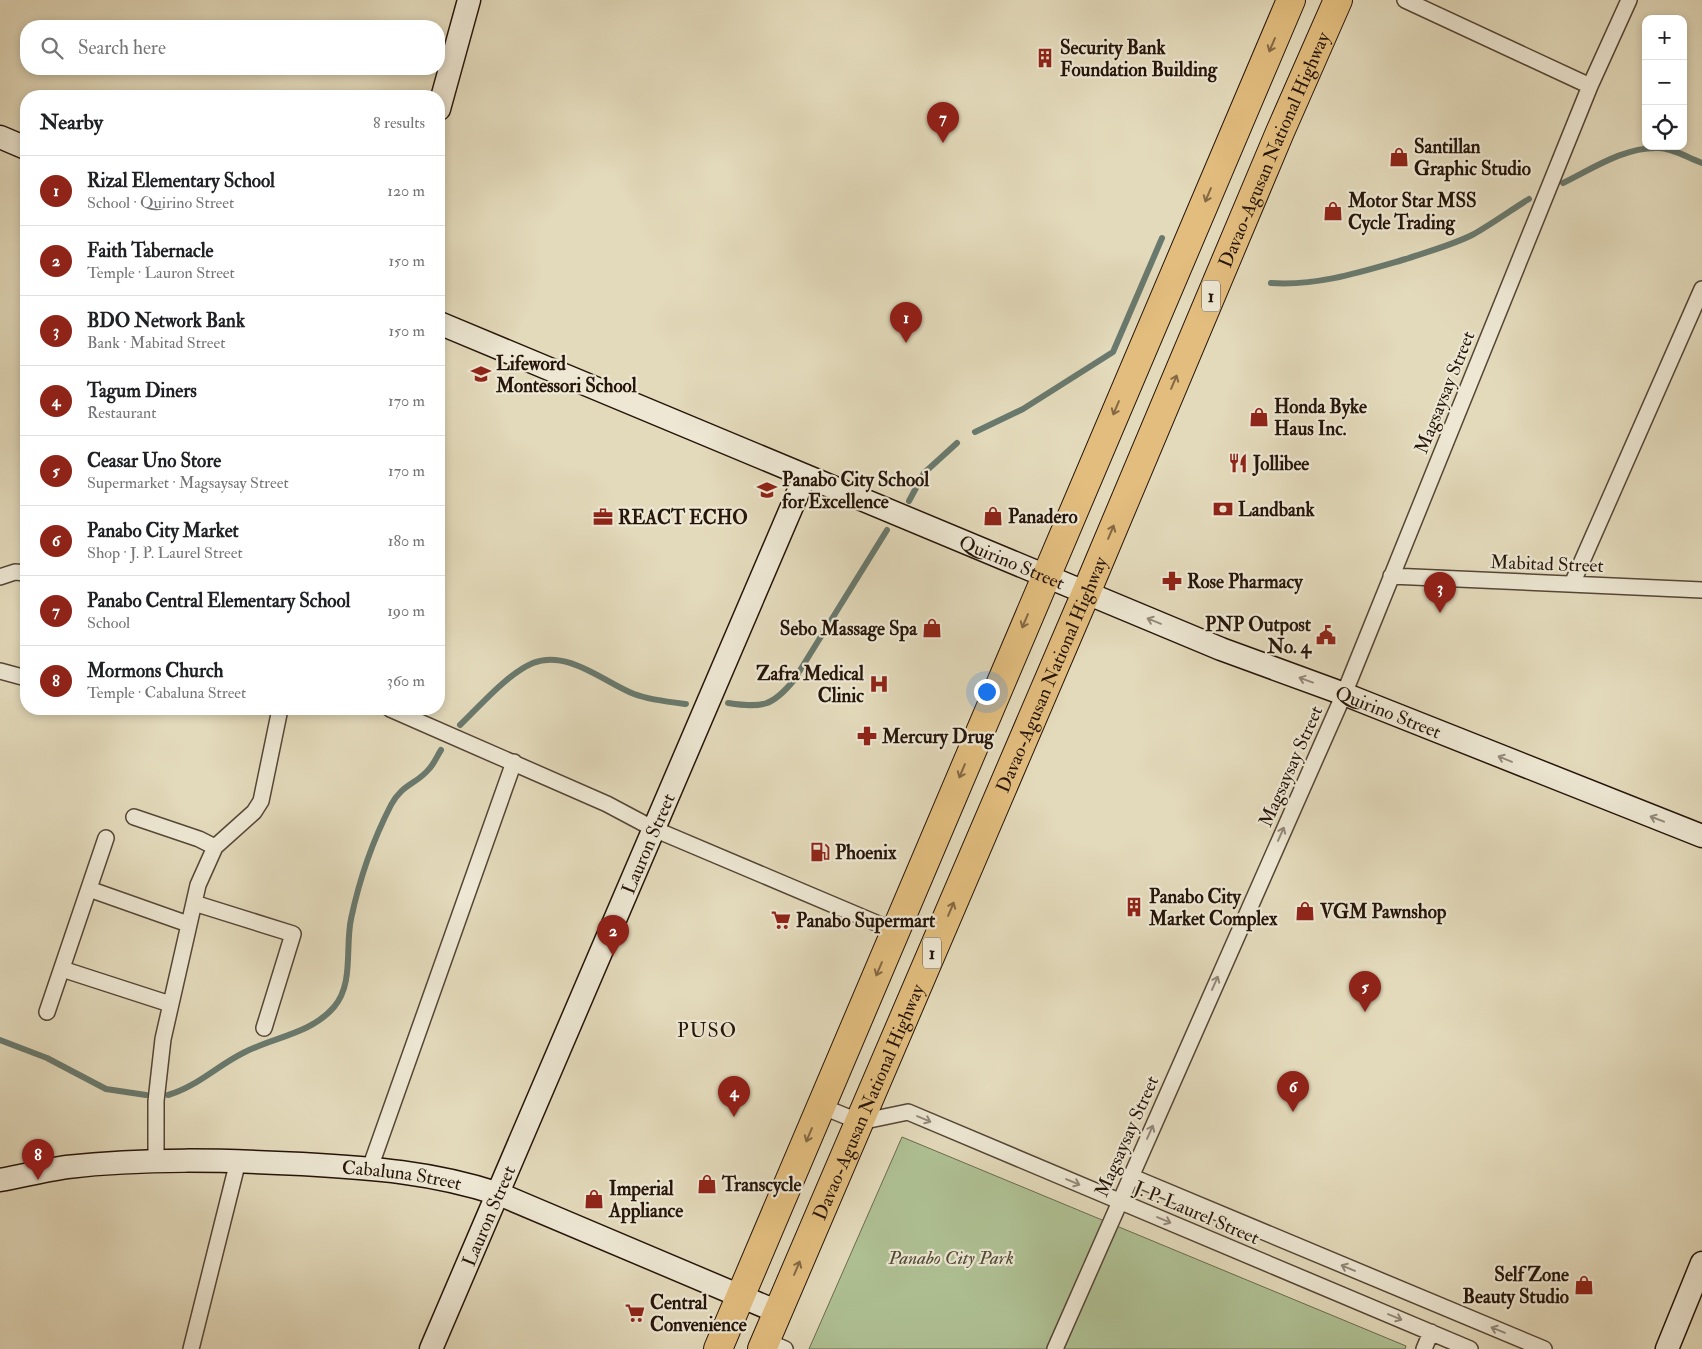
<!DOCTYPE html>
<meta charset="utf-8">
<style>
body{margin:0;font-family:"IM FELL Double Pica",serif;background:#f6f6f6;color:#202124}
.controls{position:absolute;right:15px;top:15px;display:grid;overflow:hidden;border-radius:10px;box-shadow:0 2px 8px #0003}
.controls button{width:45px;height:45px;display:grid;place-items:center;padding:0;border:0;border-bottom:1px solid #e0e0e0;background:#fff;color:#202124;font:25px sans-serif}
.you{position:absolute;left:986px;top:691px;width:18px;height:18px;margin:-12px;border:4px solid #fff;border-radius:50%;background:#1a73e8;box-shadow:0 0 0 8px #1a73e833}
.badge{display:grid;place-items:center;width:32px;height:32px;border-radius:50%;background:#8f2418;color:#fff;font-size:16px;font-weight:700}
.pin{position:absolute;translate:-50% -41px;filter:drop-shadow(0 1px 2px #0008)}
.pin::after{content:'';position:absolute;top:26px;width:18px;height:15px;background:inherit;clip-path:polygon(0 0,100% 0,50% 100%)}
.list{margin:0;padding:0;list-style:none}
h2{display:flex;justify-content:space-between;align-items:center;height:65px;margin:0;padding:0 20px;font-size:21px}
h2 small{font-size:16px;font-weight:400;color:#757577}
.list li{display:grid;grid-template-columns:32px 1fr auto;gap:15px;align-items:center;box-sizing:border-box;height:70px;padding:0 20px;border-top:1px solid #e0e0e0}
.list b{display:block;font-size:19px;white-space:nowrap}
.list p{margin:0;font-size:16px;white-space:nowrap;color:#757577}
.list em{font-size:16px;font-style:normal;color:#757577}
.icon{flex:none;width:28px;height:28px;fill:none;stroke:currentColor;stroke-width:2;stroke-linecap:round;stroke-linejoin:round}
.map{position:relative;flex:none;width:1702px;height:1349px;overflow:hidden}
.search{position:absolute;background:#fff;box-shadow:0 2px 8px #0003;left:20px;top:20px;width:425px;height:55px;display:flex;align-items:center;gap:12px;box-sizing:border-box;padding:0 18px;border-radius:20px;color:#757577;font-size:19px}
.panel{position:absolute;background:#fff;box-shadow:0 2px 8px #0003;left:20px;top:90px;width:425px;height:625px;border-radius:20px}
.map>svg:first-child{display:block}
.green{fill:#afc194;stroke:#6a6b4f}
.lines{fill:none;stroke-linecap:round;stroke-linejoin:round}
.stream{stroke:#69796d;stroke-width:6}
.street-casing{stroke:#554636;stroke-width:18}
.secondary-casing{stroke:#26150a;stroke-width:25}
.highway-casing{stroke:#26150a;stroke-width:30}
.street{stroke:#ede7d3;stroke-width:15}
.secondary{stroke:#ede7d3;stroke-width:22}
.highway{stroke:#e2bd7e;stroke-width:28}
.oneway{stroke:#846944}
.oneway2{stroke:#938879}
.labels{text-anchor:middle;stroke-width:4.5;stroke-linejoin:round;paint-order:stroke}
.shield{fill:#ede7d3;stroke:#625446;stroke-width:1}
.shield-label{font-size:18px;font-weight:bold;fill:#26150a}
.poi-label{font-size:19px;font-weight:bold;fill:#26150a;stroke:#ede7d3;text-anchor:start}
.street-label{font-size:19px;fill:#26150a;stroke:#ede7d3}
.park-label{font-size:19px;font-style:italic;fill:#4f4933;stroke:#ede7d3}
.neighbourhood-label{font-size:20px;letter-spacing:1px;fill:#26150a;stroke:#ede7d3}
</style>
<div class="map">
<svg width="1702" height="1349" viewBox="0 0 1702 1349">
<rect width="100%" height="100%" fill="#e3dabb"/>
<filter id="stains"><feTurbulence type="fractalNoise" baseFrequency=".004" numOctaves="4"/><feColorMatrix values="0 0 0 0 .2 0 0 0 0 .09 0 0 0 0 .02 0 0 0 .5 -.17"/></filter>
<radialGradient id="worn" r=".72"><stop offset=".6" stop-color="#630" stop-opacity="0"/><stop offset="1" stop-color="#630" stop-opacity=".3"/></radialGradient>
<path class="green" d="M902,1137l504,209 -1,3h-596z"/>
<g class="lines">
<path class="stream" d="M1563,183c29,-14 61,-36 95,-35 15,0 30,10 44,15
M1271,283c47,3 90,-11 135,-24 23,-8 47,-14 68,-25 19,-11 37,-24 55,-35
M975,432l48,-23 90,-57 49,-114
M909,501l15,-28 33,-30
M728,703c34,5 44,4 66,-23l93,-150
M460,725c20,-19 47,-51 73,-62 34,-14 71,19 101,31 16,6 35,8 52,10
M0,1040l47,18 59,31 40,6
M168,1095c28,-8 49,-29 75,-42 30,-16 68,-19 91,-46 20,-23 11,-60 17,-88 8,-38 22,-79 40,-114 11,-21 26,-21 38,-36 5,-5 8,-13 12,-19"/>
<defs>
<path id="street" d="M1405,0l185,86
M1391,576l311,14
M0,577l15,-5 11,1
M1572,584l130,-295
M0,671l26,7
M390,709l217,95 47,25 241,102
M134,817l65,22 16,8
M89,889l99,35
M194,903l99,31 -29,94
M62,969l108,35
M47,1012l59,-174
M821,1106l39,16 48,-10 562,237
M156,1161v-60l7,-62 35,-154 17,-38 39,-35 7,-11 19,-92
M370,1168l144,-406
M1130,1176l414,173
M766,1341l19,8
M191,1349l47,-188
M1055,1349l289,-655 246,-608 39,-86
M1424,1349l7,-17"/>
<g id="secondary">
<path d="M439,109l30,-109"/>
<path d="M0,137l26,11"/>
<path id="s1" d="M439,323l782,326 123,45 358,142"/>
<path id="s2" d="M0,1180c22,-4 45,-10 67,-13 78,-9 157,-7 235,-3 70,4 130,8 197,30l279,118"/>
<path id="s3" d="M431,1349l374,-873"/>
<path d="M1667,1349l35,-86"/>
</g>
<g id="highway">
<path d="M718,1349l573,-1349"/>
<path id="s4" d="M762,1349l324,-756 194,-461 58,-132"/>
</g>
</defs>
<use href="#street" class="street-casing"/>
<use href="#secondary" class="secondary-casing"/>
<use href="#highway" class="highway-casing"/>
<use href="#street" class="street"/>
<use href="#secondary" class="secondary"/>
<use href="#highway" class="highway"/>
</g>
<defs><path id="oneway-shaft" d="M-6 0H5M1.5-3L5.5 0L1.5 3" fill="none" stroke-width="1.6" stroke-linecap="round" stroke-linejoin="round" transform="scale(1.25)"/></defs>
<g class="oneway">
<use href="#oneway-shaft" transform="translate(1272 45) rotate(113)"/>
<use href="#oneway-shaft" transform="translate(1208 195) rotate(113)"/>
<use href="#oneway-shaft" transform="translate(1174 382) rotate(-67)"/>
<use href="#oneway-shaft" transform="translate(1116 408) rotate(113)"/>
<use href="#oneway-shaft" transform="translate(1111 532) rotate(-67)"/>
<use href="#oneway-shaft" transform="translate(1025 621) rotate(113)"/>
<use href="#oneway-shaft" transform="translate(962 771) rotate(113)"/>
<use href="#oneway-shaft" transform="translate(951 909) rotate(-67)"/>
<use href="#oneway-shaft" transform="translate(879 969) rotate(113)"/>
<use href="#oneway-shaft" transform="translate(809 1135) rotate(113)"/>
<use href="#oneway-shaft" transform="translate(797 1268) rotate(-67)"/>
</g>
<g class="oneway2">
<use href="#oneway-shaft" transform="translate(1154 621) rotate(-158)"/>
<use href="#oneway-shaft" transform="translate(1306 680) rotate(-160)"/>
<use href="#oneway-shaft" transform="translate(1505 759) rotate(-158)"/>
<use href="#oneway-shaft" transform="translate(1657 819) rotate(-159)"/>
<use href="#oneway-shaft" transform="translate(1281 834) rotate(-66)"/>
<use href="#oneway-shaft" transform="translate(1215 983) rotate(-66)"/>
<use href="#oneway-shaft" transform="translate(924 1119) rotate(23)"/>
<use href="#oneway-shaft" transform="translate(1150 1132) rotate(-66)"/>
<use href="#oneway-shaft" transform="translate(1073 1182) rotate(23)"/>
<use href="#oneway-shaft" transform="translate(1164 1220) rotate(23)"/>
<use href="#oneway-shaft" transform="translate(1348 1268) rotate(-157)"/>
<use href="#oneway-shaft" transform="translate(1395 1317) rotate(23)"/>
<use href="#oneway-shaft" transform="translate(1498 1330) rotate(-158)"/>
</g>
<defs>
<symbol id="building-bare" viewBox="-9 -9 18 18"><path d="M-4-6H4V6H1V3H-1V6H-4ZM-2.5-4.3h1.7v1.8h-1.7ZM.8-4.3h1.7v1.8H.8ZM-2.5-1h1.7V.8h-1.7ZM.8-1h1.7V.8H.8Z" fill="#8f2418" stroke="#ede7d3" stroke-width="2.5" paint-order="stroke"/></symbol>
<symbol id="shop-bare" viewBox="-9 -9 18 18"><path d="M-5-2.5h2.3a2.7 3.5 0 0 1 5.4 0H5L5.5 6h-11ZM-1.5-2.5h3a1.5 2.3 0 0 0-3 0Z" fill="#8f2418" stroke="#ede7d3" stroke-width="2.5" paint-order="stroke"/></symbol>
<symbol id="school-bare" viewBox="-9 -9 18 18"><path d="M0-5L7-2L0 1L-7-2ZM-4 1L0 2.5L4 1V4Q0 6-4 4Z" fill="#8f2418" stroke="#ede7d3" stroke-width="2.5" paint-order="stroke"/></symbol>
<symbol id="restaurant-bare" viewBox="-9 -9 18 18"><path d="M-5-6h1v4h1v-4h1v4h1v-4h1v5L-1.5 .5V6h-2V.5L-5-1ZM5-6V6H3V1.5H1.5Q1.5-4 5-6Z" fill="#8f2418" stroke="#ede7d3" stroke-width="2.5" paint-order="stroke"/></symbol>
<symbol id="bank-bare" viewBox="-9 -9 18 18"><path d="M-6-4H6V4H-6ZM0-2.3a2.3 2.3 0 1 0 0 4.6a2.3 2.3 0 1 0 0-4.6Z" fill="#8f2418" stroke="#ede7d3" stroke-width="2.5" paint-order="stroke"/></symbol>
<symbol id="office-bare" viewBox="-9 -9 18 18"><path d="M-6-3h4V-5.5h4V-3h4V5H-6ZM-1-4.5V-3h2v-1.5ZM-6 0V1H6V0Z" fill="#8f2418" stroke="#ede7d3" stroke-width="2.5" paint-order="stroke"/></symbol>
<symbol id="pharmacy-bare" viewBox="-9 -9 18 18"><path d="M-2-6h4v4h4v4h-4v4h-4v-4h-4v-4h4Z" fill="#8f2418" stroke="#ede7d3" stroke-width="2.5" paint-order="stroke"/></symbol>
<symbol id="civic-bare" viewBox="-9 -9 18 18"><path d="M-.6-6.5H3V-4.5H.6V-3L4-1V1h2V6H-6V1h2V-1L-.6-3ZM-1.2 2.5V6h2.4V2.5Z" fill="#8f2418" stroke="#ede7d3" stroke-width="2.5" paint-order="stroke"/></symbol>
<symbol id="hospital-bare" viewBox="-9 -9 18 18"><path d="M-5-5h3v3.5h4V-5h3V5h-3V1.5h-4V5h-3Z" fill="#8f2418" stroke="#ede7d3" stroke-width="2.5" paint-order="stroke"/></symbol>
<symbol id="fuel-bare" viewBox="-9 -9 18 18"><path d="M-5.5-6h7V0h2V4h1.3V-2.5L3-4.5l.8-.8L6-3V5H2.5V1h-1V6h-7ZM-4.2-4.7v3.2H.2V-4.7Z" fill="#8f2418" stroke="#ede7d3" stroke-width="2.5" paint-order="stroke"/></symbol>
<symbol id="supermarket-bare" viewBox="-9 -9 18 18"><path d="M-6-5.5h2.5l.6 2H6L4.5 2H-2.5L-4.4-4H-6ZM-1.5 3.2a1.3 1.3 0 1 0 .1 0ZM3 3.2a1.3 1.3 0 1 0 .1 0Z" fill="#8f2418" stroke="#ede7d3" stroke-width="2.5" paint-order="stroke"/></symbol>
</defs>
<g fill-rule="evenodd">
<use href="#building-bare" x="1031" y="44" width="28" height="28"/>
<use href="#shop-bare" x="1385" y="143" width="28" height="28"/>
<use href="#shop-bare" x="1319" y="197" width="28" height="28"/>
<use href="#school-bare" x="467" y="360" width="28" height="28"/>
<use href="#shop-bare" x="1245" y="403" width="28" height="28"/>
<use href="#restaurant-bare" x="1224" y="449" width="28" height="28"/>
<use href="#school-bare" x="753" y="476" width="28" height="28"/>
<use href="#bank-bare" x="1209" y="495" width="28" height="28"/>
<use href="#shop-bare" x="979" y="502" width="28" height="28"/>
<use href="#office-bare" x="589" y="503" width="28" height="28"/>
<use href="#pharmacy-bare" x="1158" y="567" width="28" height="28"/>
<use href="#shop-bare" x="918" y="614" width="28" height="28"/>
<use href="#civic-bare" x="1312" y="621" width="28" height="28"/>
<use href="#hospital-bare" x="865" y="670" width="28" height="28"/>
<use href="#pharmacy-bare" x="853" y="722" width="28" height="28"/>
<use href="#fuel-bare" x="806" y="838" width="28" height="28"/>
<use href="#building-bare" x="1120" y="893" width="28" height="28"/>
<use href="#shop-bare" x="1291" y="897" width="28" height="28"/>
<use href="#supermarket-bare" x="767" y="906" width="28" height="28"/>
<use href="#shop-bare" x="693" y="1170" width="28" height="28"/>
<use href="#shop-bare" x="580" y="1185" width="28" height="28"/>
<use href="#shop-bare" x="1570" y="1271" width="28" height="28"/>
<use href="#supermarket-bare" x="621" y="1299" width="28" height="28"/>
</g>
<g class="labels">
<g class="shield">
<rect x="1202" y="280.5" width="18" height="31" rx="4"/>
<rect x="923" y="937.5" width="18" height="31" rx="4"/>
</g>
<g class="shield-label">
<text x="1211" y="302">1</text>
<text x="932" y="959">1</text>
</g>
<g class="poi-label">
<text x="1060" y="54">Security Bank<tspan x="1060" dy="22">Foundation Building</tspan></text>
<text x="1414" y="153">Santillan<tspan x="1414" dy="22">Graphic Studio</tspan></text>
<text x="1348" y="207">Motor Star MSS<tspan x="1348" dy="22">Cycle Trading</tspan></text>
<text x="496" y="370">Lifeword<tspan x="496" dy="22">Montessori School</tspan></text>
<text x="1274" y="413">Honda Byke<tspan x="1274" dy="22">Haus Inc.</tspan></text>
<text x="1253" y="470">Jollibee</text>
<text x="782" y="486">Panabo City School<tspan x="782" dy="22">for Excellence</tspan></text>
<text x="1238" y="516">Landbank</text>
<text x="1008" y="523">Panadero</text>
<text x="618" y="524">REACT ECHO</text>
<text x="1187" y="588">Rose Pharmacy</text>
<text x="1311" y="631" text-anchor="end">PNP Outpost<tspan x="1311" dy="22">No. 4</tspan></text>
<text x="917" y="635" text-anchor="end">Sebo Massage Spa</text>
<text x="864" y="680" text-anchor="end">Zafra Medical<tspan x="864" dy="22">Clinic</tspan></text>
<text x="882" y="743">Mercury Drug</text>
<text x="835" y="859">Phoenix</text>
<text x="1149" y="903">Panabo City<tspan x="1149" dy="22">Market Complex</tspan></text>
<text x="1320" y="918">VGM Pawnshop</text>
<text x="796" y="927">Panabo Supermart</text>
<text x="722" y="1191">Transcycle</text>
<text x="609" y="1195">Imperial<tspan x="609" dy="22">Appliance</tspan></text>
<text x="1569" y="1281" text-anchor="end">Self Zone<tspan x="1569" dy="22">Beauty Studio</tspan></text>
<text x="650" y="1309">Central<tspan x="650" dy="22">Convenience</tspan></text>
</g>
<g class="street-label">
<text dy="7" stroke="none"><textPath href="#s4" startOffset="1304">Davao-Agusan National Highway</textPath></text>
<text transform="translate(1444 392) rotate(-68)" y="7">Magsaysay Street</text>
<text dy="7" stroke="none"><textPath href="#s1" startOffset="621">Quirino Street</textPath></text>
<text transform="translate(1547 563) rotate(2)" y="7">Mabitad Street</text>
<text dy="7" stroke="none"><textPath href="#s4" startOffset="734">Davao-Agusan National Highway</textPath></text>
<text dy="7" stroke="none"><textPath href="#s1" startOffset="1026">Quirino Street</textPath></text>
<text transform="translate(1290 766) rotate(-66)" y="7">Magsaysay Street</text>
<text dy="7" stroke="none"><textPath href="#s3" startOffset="550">Lauron Street</textPath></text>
<text dy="7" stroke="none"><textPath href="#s4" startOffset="269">Davao-Agusan National Highway</textPath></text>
<text transform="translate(1126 1136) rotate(-66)" y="7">Magsaysay Street</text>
<text dy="7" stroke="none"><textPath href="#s2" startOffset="404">Cabaluna Street</textPath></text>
<text transform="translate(1197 1212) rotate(23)" y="7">J. P. Laurel Street</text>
<text dy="7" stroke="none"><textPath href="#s3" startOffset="145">Lauron Street</textPath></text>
</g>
<g class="park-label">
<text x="951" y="1264">Panabo City Park</text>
</g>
<g class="neighbourhood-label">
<text x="707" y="1037">PUSO</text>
</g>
</g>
<rect width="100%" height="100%" filter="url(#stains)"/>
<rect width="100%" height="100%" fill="url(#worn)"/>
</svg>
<div class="controls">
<button>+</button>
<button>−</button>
<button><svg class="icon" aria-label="locate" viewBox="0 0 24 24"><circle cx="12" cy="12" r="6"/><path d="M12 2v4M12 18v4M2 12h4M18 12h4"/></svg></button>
</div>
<div class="you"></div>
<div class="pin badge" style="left:906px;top:343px">1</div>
<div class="pin badge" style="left:613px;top:956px">2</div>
<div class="pin badge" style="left:1440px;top:613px">3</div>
<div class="pin badge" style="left:734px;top:1117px">4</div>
<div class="pin badge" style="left:1365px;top:1012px">5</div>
<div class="pin badge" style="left:1293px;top:1112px">6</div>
<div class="pin badge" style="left:943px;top:143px">7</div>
<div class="pin badge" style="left:38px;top:1180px">8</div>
<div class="search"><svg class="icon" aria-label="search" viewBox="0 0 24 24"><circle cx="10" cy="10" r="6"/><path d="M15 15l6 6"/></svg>Search here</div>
<section class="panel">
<h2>Nearby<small>8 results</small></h2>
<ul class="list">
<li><span class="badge">1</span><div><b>Rizal Elementary School</b><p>School · Quirino Street</p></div><em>120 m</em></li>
<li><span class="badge">2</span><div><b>Faith Tabernacle</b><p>Temple · Lauron Street</p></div><em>150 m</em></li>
<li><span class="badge">3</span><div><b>BDO Network Bank</b><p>Bank · Mabitad Street</p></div><em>150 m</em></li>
<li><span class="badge">4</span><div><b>Tagum Diners</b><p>Restaurant</p></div><em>170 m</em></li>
<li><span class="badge">5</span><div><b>Ceasar Uno Store</b><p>Supermarket · Magsaysay Street</p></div><em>170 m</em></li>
<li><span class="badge">6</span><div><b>Panabo City Market</b><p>Shop · J. P. Laurel Street</p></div><em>180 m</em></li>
<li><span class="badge">7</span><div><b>Panabo Central Elementary School</b><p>School</p></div><em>190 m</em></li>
<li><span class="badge">8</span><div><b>Mormons Church</b><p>Temple · Cabaluna Street</p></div><em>360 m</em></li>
</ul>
</section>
</div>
